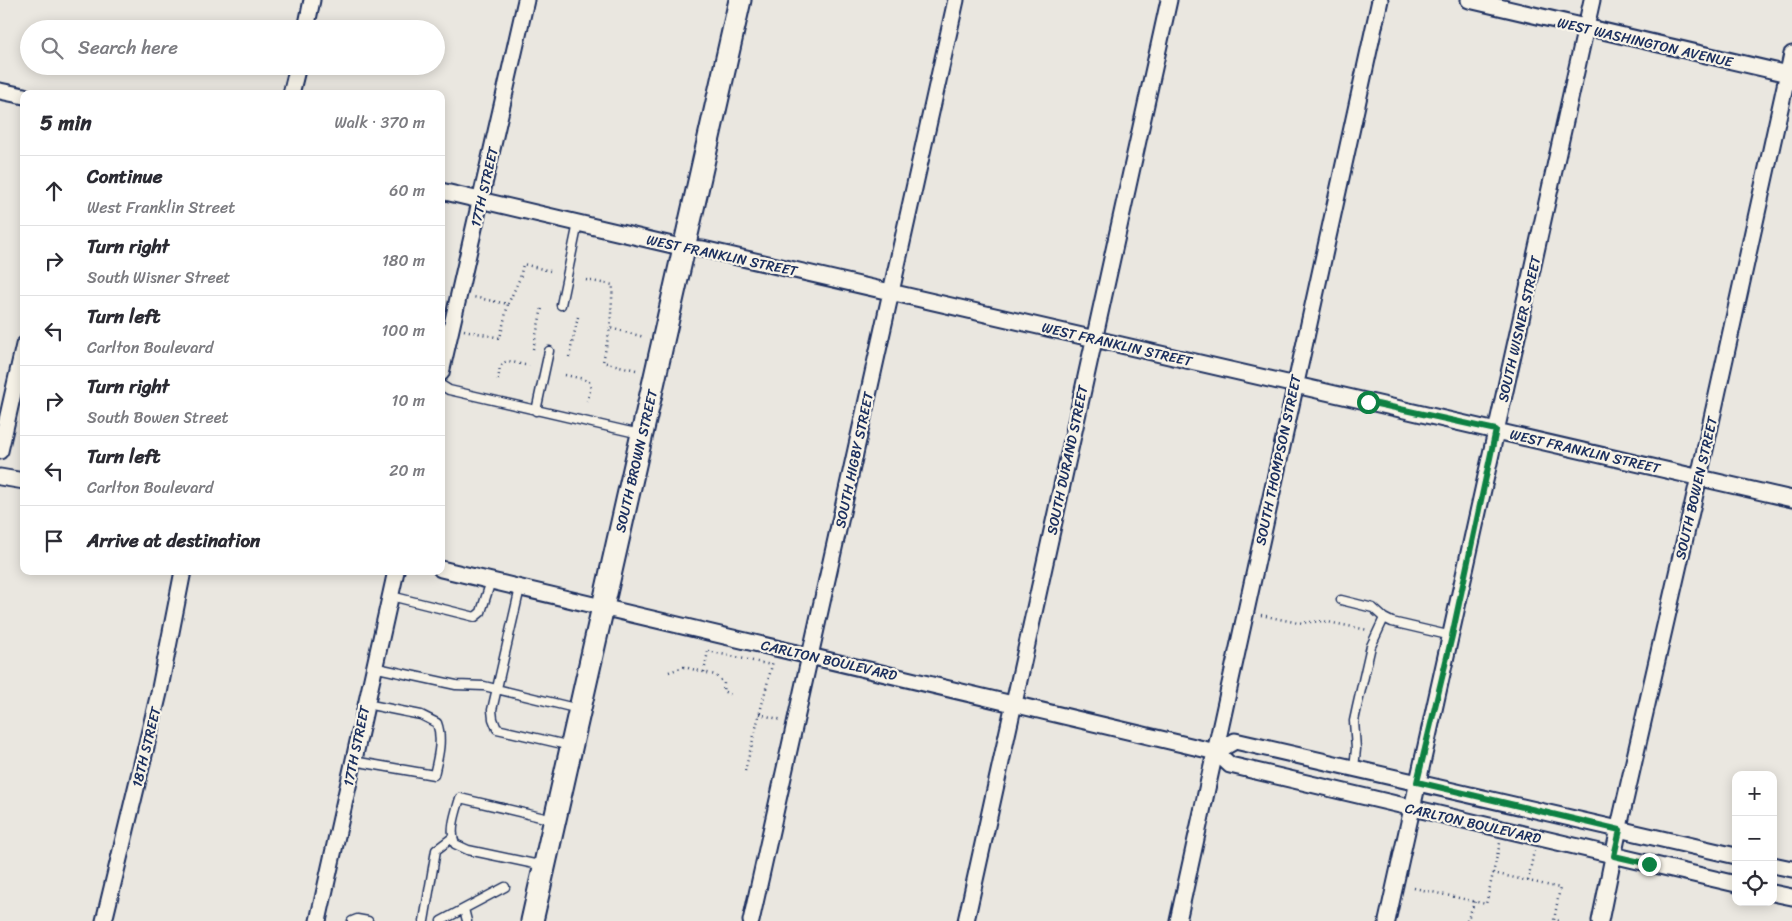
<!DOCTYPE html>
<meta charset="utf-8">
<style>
body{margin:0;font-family:Sriracha,sans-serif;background:#f2f2f3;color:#2b2b33}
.controls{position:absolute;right:15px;bottom:15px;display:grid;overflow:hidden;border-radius:10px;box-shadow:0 2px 12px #0003}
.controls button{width:45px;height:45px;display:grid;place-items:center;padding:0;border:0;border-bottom:1px solid #e1e1e2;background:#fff;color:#2b2b33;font:25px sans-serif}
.stop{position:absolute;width:15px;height:15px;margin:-11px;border:4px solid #0b8043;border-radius:50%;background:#fff}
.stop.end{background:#0b8043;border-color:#fff;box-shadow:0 1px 5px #0008}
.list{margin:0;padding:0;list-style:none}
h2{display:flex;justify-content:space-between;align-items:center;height:65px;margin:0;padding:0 20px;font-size:21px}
h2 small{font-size:16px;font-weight:400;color:#7c7c81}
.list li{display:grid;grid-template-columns:32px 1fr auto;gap:15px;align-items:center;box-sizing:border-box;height:70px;padding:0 20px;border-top:1px solid #e1e1e2}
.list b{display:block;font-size:19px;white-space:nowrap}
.list p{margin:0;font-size:16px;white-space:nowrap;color:#7c7c81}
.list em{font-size:16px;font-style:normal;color:#7c7c81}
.icon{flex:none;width:28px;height:28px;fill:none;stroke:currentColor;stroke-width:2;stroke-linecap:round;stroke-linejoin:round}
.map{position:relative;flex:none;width:1792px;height:921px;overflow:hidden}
.search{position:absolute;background:#fff;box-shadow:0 2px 12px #0003;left:20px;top:20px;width:425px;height:55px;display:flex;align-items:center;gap:12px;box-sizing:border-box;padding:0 18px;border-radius:28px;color:#7c7c81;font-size:19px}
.panel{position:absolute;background:#fff;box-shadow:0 2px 12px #0003;left:20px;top:90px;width:425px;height:485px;border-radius:10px}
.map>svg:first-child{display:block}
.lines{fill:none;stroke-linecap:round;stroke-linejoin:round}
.lane-casing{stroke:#1b2f5e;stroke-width:11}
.street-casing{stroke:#1b2f5e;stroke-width:19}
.secondary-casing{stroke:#1b2f5e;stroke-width:25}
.path{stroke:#1b2f5e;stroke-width:2.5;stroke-dasharray:1 4;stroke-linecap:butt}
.lane{stroke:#f7f3e8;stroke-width:8}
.street{stroke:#f7f3e8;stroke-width:15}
.secondary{stroke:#f7f3e8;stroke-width:21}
.route{stroke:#0b8043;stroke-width:6}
.labels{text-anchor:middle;stroke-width:4.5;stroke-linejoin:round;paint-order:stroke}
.street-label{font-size:14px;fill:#1b2f5e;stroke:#f7f3e8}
</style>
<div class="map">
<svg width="1792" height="921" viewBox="0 0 1792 921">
<rect width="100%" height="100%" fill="#eae7e0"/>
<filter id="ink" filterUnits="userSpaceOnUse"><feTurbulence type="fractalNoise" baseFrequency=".02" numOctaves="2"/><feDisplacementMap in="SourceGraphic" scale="10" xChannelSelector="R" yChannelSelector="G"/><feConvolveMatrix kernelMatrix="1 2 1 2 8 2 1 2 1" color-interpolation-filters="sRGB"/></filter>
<g filter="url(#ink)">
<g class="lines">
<defs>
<path id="lane" d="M561,305l17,-82
M441,385l8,5 191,44
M536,411l13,-60
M520,588l-28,122 1,9 4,10 74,17
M391,596l84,21 6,-5 10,-31
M1341,600l32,8 11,10 8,4 60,14
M373,667l83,18 28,1 95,23
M353,761l81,14c4,-17 9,-36 3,-52l-16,-8 -55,-11
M1354,768l2,-19 -2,-28 3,-14 14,-61 13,-28
M544,866l-76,-16 -13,-6c-6,-14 1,-32 5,-46l93,22
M464,909l3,12
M352,921l5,-2 11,2
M424,921l12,-71 16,-12
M441,921l64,-34"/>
<path id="street" d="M1469,0l323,75
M306,29l6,-29
M0,91l24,5
M291,94l7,-28
M441,191l244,57 18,1 1089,250
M441,373l85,-373
M0,451l24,-106
M0,477l24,4
M441,569c258,62 517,120 775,183l14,13 506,119
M1216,752l19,-11 501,115
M1773,865l19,4
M1773,893l19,4
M104,921l55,-228 24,-122
M318,921l78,-350
M751,921l205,-921
M966,921l203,-921
M1178,921l202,-921
M1387,921l205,-921
M1600,921l21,-103 78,-341 93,-423"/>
<path id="secondary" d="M532,921l208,-921"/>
</defs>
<use href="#lane" class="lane-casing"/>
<use href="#street" class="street-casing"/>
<use href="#secondary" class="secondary-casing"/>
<path class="path" d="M586,280l27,5 -3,43
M508,304l12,-26 3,-14 27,7
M464,330l36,8 8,-34 -35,-7
M533,349l9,-41
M569,357l9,-40
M636,370l-33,-8 7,-34 34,9
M565,375l19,4 5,3 2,6 -4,13
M498,380l2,-13 3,-4 5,-2 21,5
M1261,615l37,8 25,-2 45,9
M708,651l63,14
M669,672l15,-5 31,8 9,8 -1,8 8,4
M704,672l4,-21
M759,714l23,6
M745,771l28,-110
M1493,873l67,15 -6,32 7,1
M1528,881l6,-30
M1414,888l72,16 14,-61
M1467,921l8,-20"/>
<use href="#lane" class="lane"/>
<use href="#street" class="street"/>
<use href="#secondary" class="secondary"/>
</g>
</g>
<g class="lines" filter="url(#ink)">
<path class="route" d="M1368,402l128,28 -44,206 -35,146 203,48 -6,26 35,8"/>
</g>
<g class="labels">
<g class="street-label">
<text transform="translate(1645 42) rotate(13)" y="5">WEST WASHINGTON AVENUE</text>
<text transform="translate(484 187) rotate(-77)" y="5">17TH STREET</text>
<text transform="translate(722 255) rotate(12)" y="5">WEST FRANKLIN STREET</text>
<text transform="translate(1519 329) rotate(-77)" y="5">SOUTH WISNER STREET</text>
<text transform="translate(1117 344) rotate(13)" y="5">WEST FRANKLIN STREET</text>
<text transform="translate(1585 451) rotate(13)" y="5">WEST FRANKLIN STREET</text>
<text transform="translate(854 460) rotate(-78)" y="5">SOUTH HIGBY STREET</text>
<text transform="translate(1067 460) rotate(-78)" y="5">SOUTH DURAND STREET</text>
<text transform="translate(1278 460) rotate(-78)" y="5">SOUTH THOMPSON STREET</text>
<text transform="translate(636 461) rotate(-77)" y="5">SOUTH BROWN STREET</text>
<text transform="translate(1696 488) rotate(-77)" y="5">SOUTH BOWEN STREET</text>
<text transform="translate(829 660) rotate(13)" y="5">CARLTON BOULEVARD</text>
<text transform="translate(356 746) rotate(-78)" y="5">17TH STREET</text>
<text transform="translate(146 747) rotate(-76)" y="5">18TH STREET</text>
<text transform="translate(1473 823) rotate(13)" y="5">CARLTON BOULEVARD</text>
</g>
</g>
</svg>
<div class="controls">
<button>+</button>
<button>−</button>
<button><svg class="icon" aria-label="locate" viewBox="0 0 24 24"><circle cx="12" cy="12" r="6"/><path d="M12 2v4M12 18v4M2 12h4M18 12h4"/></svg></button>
</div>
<div class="stop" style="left:1368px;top:402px"></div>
<div class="stop end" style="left:1649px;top:864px"></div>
<div class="search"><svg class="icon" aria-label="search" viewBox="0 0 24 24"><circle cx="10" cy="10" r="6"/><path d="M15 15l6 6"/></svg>Search here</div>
<section class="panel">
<h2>5 min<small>Walk · 370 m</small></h2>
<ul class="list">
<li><svg class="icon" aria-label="ahead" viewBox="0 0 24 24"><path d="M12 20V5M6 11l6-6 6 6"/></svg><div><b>Continue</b><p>West Franklin Street</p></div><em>60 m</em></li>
<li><svg class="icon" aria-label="right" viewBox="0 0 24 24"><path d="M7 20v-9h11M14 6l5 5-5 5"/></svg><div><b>Turn right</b><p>South Wisner Street</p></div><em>180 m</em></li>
<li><svg class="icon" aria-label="left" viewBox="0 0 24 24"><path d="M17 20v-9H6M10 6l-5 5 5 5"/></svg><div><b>Turn left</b><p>Carlton Boulevard</p></div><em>100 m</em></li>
<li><svg class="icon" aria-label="right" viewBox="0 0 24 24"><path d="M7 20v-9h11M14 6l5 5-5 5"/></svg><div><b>Turn right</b><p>South Bowen Street</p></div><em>10 m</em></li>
<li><svg class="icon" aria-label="left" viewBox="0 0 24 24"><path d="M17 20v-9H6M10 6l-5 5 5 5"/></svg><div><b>Turn left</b><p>Carlton Boulevard</p></div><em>20 m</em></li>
<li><svg class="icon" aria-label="arrive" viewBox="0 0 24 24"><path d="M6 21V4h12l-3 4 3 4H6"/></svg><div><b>Arrive at destination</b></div></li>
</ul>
</section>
</div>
